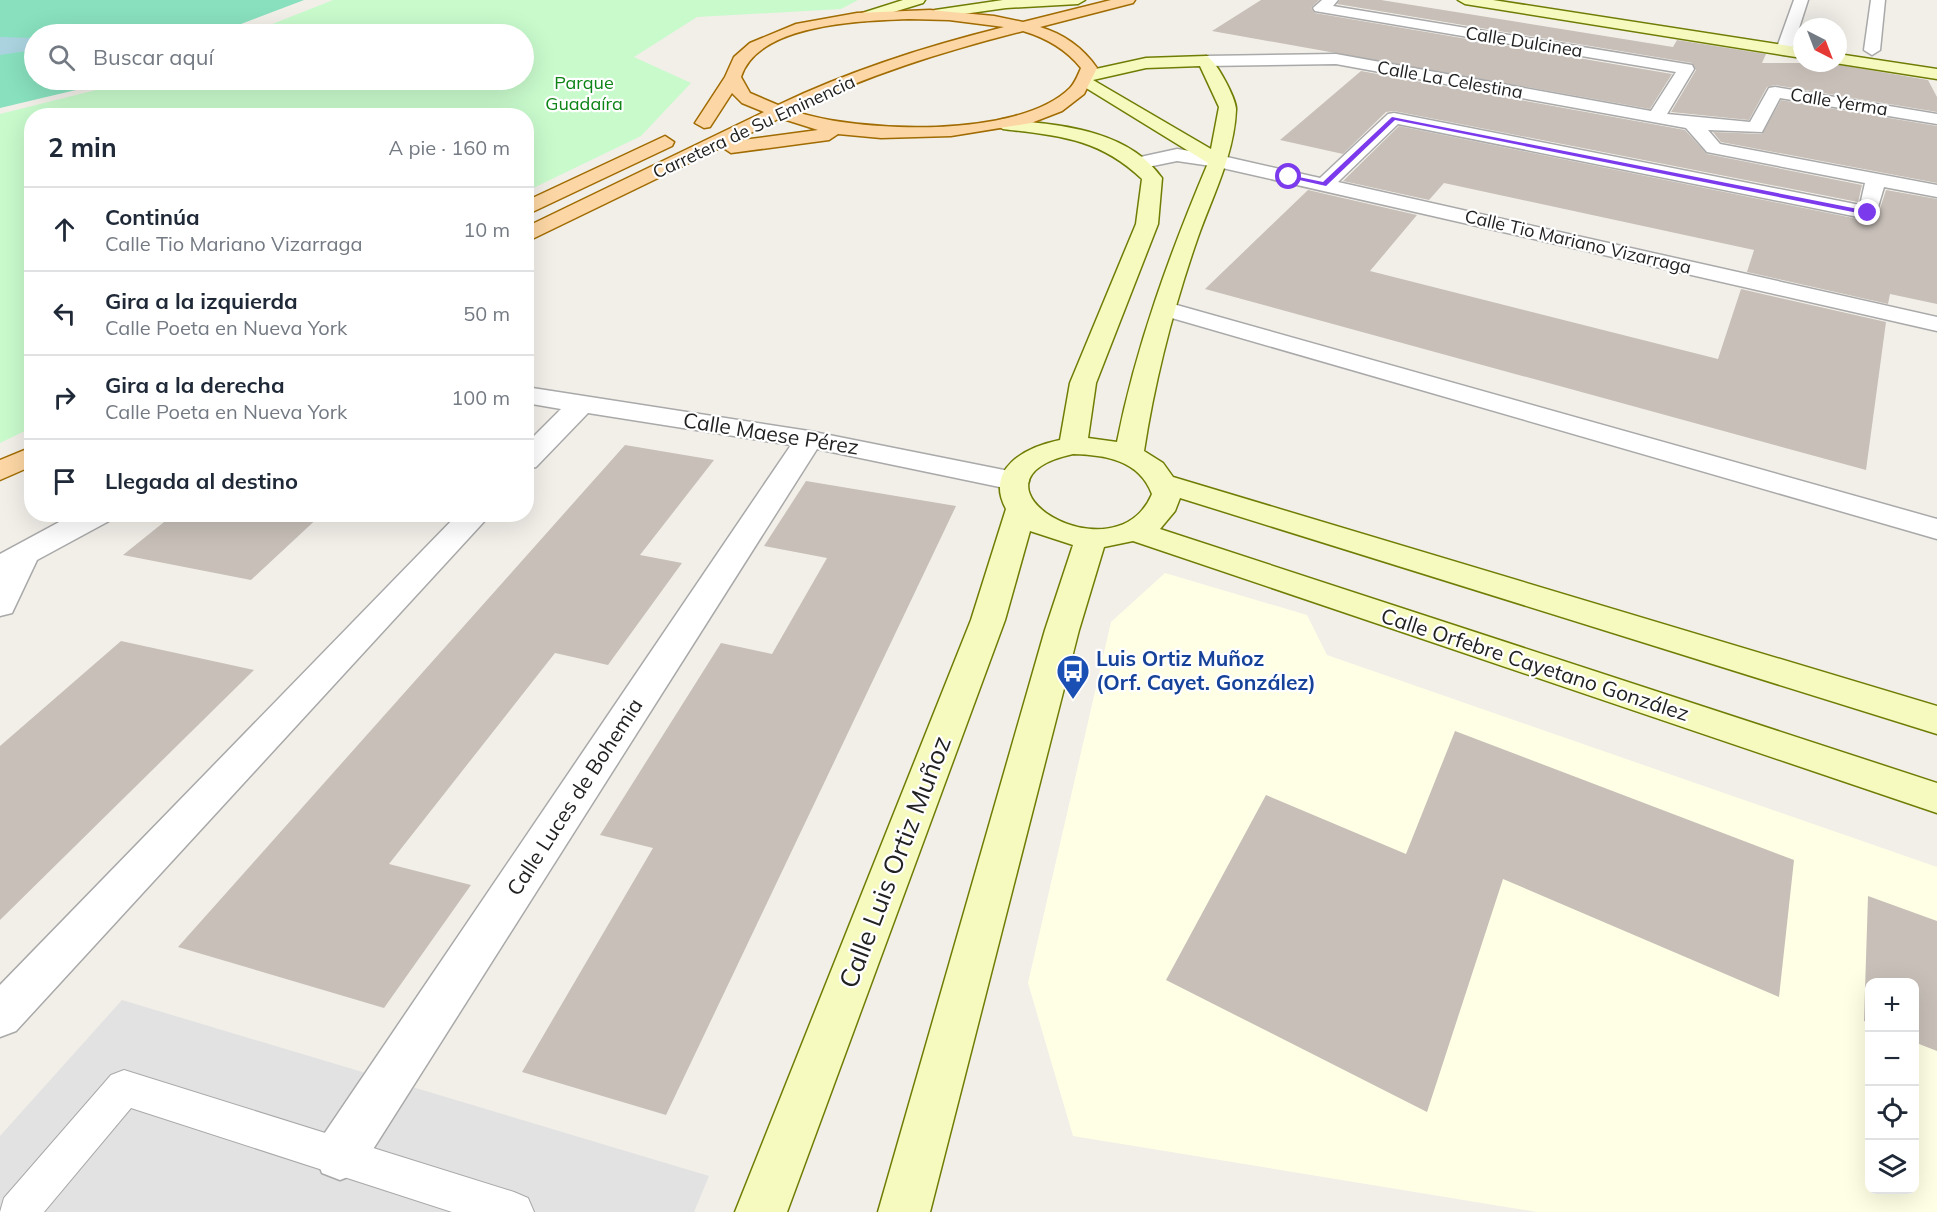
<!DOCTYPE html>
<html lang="es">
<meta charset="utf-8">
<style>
body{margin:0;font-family:Mulish,sans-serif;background:#f6f6f7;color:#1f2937}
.controls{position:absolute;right:18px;bottom:18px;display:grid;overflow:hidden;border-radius:12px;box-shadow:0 6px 24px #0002}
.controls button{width:54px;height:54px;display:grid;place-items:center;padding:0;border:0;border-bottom:2px solid #e0e1e3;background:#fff;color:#1f2937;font:30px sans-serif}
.compass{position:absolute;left:1793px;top:18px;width:54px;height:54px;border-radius:50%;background:#fff;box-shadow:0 6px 24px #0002;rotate:138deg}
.stop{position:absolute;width:18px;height:18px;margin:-14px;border:4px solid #7c3aed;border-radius:50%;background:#fff}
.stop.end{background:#7c3aed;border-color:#fff;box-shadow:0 2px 6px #0008}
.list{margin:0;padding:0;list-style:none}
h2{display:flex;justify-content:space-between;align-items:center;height:78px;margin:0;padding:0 24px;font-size:26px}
h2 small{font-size:20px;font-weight:400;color:#747a83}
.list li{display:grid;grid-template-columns:39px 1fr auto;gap:18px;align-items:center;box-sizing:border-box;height:84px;padding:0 24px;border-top:2px solid #e0e1e3}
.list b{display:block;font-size:22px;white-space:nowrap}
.list p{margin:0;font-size:20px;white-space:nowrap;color:#747a83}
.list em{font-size:20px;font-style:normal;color:#747a83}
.icon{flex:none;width:33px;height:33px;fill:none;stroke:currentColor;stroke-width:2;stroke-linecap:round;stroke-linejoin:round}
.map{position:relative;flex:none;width:1937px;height:1212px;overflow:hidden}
.search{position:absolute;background:#fff;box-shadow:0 6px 24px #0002;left:24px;top:24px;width:510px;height:66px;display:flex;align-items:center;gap:15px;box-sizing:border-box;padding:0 21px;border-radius:33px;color:#747a83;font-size:22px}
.panel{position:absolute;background:#fff;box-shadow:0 6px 24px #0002;left:24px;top:108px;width:510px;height:414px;border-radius:24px}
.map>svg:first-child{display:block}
.education{fill:#ffffe5;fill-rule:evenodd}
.park{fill:#c8facc}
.pitch{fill:#88e0be}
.parking{fill:#e2e2e2}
.water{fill:#aad3df}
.building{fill:#c7bfb8}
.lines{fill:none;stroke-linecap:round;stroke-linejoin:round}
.lane-casing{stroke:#a9a9a9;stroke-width:2}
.street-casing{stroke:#a9a9a9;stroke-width:3}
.secondary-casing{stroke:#707d05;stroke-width:3}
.primary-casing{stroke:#a06b00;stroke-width:3}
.lane{fill:#fff;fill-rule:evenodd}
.street{fill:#fff;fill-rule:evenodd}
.secondary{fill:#f7fabf;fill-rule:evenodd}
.primary{fill:#fcd6a4;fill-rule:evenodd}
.route{fill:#7c3aed}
.labels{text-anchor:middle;stroke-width:4.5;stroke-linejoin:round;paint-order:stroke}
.far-street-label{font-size:18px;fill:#222;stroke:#fff}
.far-park-label{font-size:18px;fill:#0c8416;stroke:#fff}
.street-label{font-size:21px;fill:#222;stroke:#fff}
.transit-label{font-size:21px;font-weight:bold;fill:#164399;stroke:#fff;text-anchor:start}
.near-street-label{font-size:26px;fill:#222;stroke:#fff}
</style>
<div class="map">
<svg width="1937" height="1212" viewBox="0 0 1937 1212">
<rect width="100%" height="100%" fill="#f2efe9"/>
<path class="education" d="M1165,573l142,42 20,40 610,212v345h-400l-464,-76 -45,-153 83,-361zM1870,982h44v208h-44z"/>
<path class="park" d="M333,0h525l-17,9 -144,8 -63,40 57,26 -50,53 -114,55 -1,-75h-494l-1,312 -31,15v-329l136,-34h388v-46h-277z"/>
<path class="pitch" d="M0,0h304l-89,34h-181v46h84l-118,28z"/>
<path class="parking" d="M122,1000l587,176 -15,36h-694v-76z"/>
<path class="water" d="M0,37l34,1v12l-34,5z"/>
<path class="building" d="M1261,0h58l-8,8 4,5 357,61 -22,35 -438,-78z
M1340,0h41l292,47 4,-7 89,14 -4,9h66l100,17 9,17v15l-162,-27 -8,2 -18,33 -78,-8 25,-42 -4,-7 -355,-59z
M1361,71l324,59 22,24 155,31 -4,17 -464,-91 -8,1 -43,42 -63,-14z
M1781,100l156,26v57l-216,-41 -8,-10 49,2z
M1399,126l469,95 9,-3 9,-28 51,9v105l-47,-10 -2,10 -141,-32 7,-22 -310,-67 -15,17 -86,-19z
M1308,190l109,25 -47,56 348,88 23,-70 145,33 -20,148 -661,-181z
M625,445l89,15 -74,95 42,8 -74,102 -53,-12 -166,211 82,21 -87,123 -206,-61z
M806,481l150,25 -290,609 -144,-43 131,-224 -53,-13 121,-192 51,11 55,-96 -63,-12z
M174,514h148l-71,66 -128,-25z
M121,641l133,29 -254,250v-174z
M1455,731l339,129 -15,137 -276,-118 -76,233 -261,-132 100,-185 140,59z
M1868,896l69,25v130l-23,-9v-60h-45v41l-5,-2z"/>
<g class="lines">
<defs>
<path id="lane" d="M124,1070l390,122 14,6 6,14h-82l-321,-104 -87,104h-44l4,-14 107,-123z"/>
<path id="street" d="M1322,0h16l-5,6 359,59 2,4 -27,45 83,8 19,-34 6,-1 162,27v10l-157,-26 -18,34 -54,-2 12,14 217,41v12l-53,-10 -9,30 -7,2 -470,-95 -60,58 599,135v14l-719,-164 -41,-6 -39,8 -7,-2 -3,-4 3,-4 46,-10 41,6 102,23 68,-64 6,-1 466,92 5,-22 -158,-31 -21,-24 -350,-64 -130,2 -8,-5 8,-5 130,-2 315,57 25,-39 -361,-61 -2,-3z
M1794,0h14l-16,50 -8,5 -8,-5z
M1871,0h14l-5,50 -8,5 -8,-5z
M1166,302l771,217v20l-779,-225 -4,-5 4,-5z
M526,387l283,44 205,41 10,3 5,6 -5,6 -10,3 -197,-41 -459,724 -18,7 -18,-7 -7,-18 7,-18 469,-692 -203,-32 -52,54 -10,2v-25l35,-35 -35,-6z
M74,514h39l-4,7 -72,39 -25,53 -12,3v-62z
M458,514h33l-475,517 -16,6v-52z"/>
<path id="secondary" d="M903,0h22l-2,3 -59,18 -7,-4 2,-3z
M1003,0h82l-7,4 -72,4 -71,10 -7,-4 7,-4z
M1458,0h35l309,48v10l-337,-54z
M1838,54l99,15v10l-102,-16h3z
M1206,56c9,2 31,44 30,54 -2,45 -23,85 -38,127 -24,69 -43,142 -54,214l19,12 10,14 764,229v28l-757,-236 -5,13 -15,18 777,254v30l-804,-272 -29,6 -25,83 -149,582h-52l167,-582 28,-85 -43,-14 -25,89 -218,592h-52l236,-592 35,-111c-22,-41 20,-62 54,-69l10,-57 66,-159 6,-45c-43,-41 -83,-43 -139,-50l-9,-5 9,-5c54,6 124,9 159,59l-4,46 -62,159 -8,55 29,4c19,-96 53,-189 91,-279l-130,-80 4,-4 -2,-3 2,-4 64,-14zM1200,66l19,41 -8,42 -118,-69 53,-12zM1073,454c33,1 66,6 79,40 -37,88 -202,-13 -79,-40z"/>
<path id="primary" d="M1111,0h24l-2,3 -93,24c24,7 43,21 57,41l-13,26 -22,17 -31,12 -80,13 -70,2 -43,-4 -9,6 -98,13 -9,-6 -196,95v-15l238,-115 -22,-9 -10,-10 -22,34 -6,1 -9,-5 30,-46 9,-20 16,-14 46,-19 61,-11 73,-3 64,6 29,6zM909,19l40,1 55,7c-77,19 -155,44 -226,78l-28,-12 -9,-16c17,-54 121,-56 168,-58zM1023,31c23,7 43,18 58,37 -3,7 -6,15 -11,20 -51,51 -213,45 -276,23 72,-36 151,-60 229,-80zM780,118l38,12 -83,11z
M665,136l9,6 -2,4 -146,69v-14z
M32,447v19l-32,14v-20z"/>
</defs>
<use href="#lane" class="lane-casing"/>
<use href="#street" class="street-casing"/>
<use href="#secondary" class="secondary-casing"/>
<use href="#primary" class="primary-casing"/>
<use href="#lane" class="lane"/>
<use href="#street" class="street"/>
<use href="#secondary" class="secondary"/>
<use href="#primary" class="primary"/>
</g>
<path class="route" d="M1392,117l476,94 3,2 -3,2 -473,-95 -69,66 -40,-9 3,-2 34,7z"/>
<defs>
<symbol id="bus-pin" viewBox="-11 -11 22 30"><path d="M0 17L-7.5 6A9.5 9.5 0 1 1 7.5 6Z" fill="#1a4fb4" stroke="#fff"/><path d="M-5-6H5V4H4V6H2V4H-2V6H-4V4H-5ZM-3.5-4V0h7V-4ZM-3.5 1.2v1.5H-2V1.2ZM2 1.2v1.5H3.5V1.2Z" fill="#fff"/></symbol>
</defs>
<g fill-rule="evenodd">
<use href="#bus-pin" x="1054" y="652" width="38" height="52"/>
</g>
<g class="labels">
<g class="far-street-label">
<text transform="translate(1524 42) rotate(9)" y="6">Calle Dulcinea</text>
<text transform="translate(1450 80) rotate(10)" y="6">Calle La Celestina</text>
<text transform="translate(1839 102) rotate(9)" y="6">Calle Yerma</text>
<text transform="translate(754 127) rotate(-25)" y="6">Carretera de Su Eminencia</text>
<text transform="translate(1578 242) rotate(13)" y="6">Calle Tio Mariano Vizarraga</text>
</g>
<g class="far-park-label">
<text x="584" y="89">Parque<tspan x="584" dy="21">Guadaíra</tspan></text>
</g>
<g class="street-label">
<text transform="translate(771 434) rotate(9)" y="7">Calle Maese Pérez</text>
<text transform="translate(1535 665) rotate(18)" y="7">Calle Orfebre Cayetano González</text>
<text transform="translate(575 797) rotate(-57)" y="7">Calle Luces de Bohemia</text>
</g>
<g class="transit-label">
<text x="1096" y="666">Luis Ortiz Muñoz<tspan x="1096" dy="24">(Orf. Cayet. González)</tspan></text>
</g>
<g class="near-street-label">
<text transform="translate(895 862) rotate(-69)" y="9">Calle Luis Ortiz Muñoz</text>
</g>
</g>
</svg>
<div class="controls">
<button>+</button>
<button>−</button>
<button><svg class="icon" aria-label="locate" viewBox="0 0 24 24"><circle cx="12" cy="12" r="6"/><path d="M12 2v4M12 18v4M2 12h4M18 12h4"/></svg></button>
<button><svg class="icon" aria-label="layers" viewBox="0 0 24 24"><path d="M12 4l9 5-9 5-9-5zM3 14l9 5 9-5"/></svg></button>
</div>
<svg class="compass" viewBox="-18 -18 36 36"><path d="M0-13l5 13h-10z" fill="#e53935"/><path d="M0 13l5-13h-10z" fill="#747a83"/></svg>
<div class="stop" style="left:1289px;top:177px"></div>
<div class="stop end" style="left:1868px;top:213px"></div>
<div class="search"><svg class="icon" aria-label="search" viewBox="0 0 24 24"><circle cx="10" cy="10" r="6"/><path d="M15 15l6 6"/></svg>Buscar aquí</div>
<section class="panel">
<h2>2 min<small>A pie · 160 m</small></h2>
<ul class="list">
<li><svg class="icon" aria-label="ahead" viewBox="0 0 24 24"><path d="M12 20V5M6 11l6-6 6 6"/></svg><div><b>Continúa</b><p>Calle Tio Mariano Vizarraga</p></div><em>10 m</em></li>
<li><svg class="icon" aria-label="left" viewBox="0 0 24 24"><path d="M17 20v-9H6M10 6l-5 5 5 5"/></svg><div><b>Gira a la izquierda</b><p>Calle Poeta en Nueva York</p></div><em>50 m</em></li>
<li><svg class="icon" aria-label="right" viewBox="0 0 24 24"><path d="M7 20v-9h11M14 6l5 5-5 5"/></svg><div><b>Gira a la derecha</b><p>Calle Poeta en Nueva York</p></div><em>100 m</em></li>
<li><svg class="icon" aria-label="arrive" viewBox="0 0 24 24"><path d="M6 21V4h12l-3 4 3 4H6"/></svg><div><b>Llegada al destino</b></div></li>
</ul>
</section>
</div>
